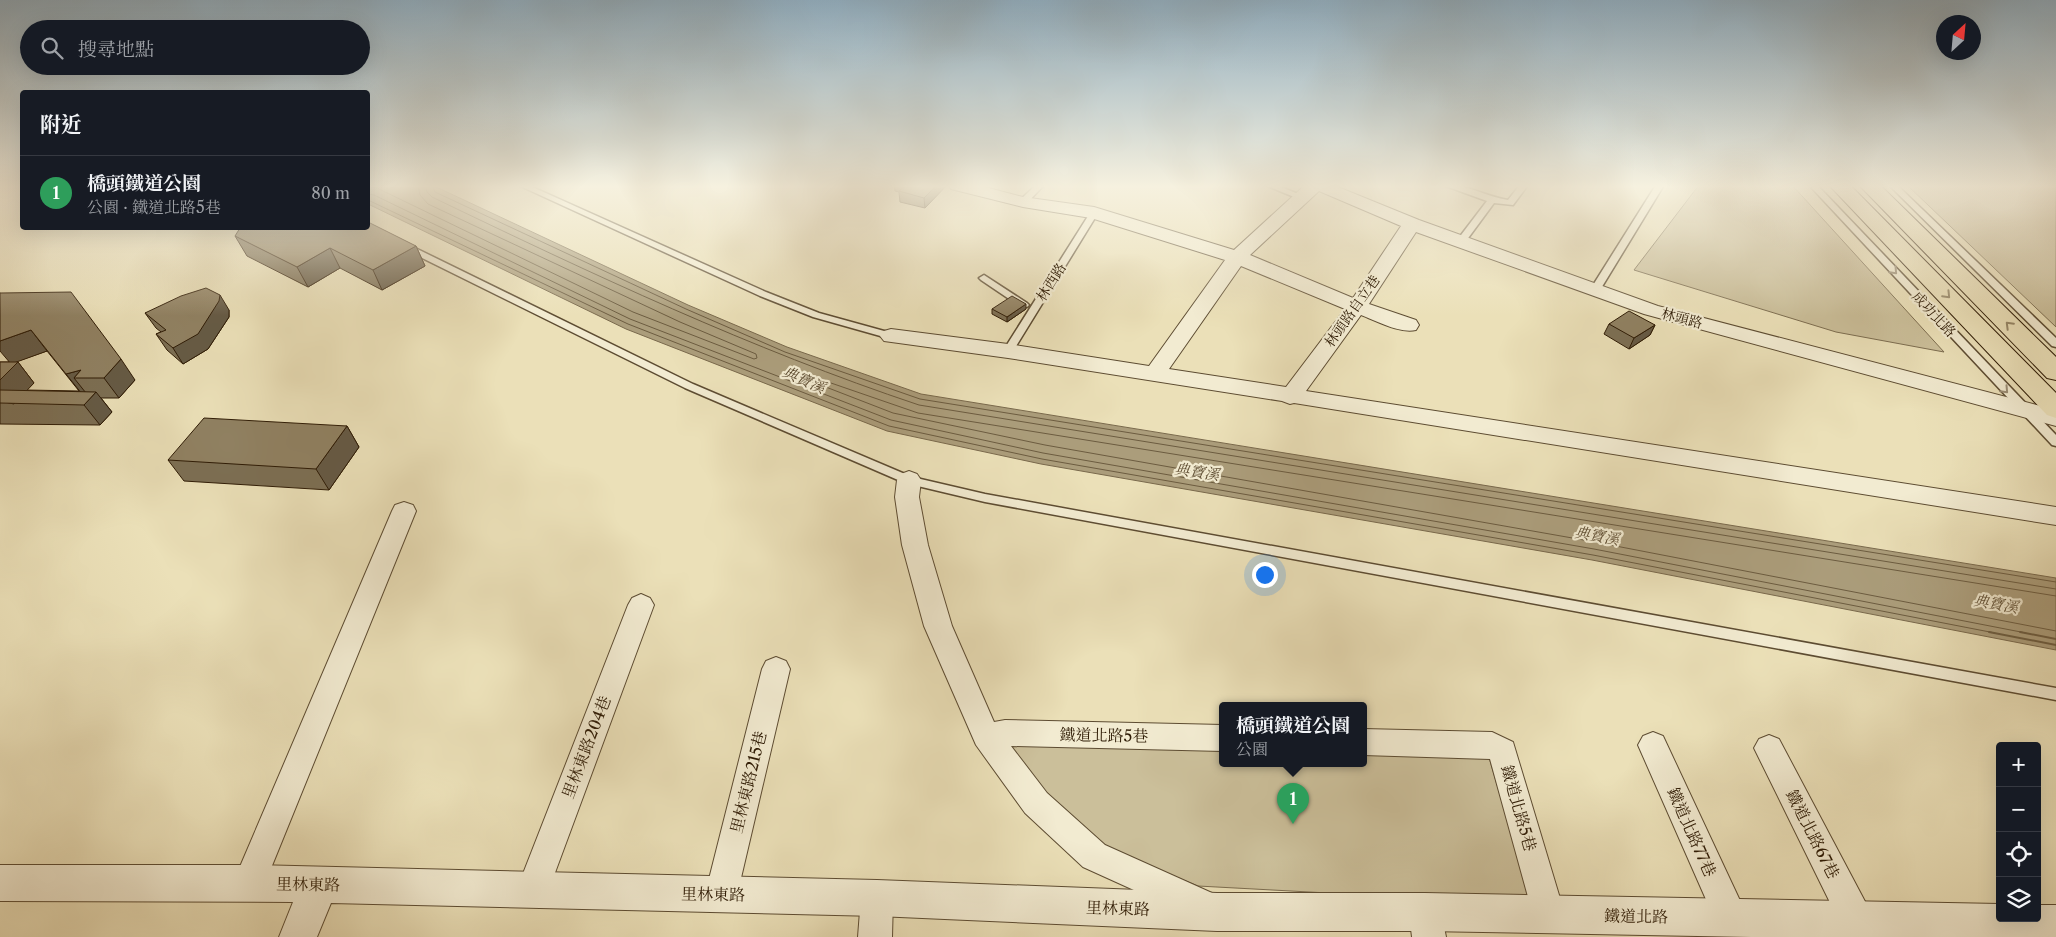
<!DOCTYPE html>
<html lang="zh-TW">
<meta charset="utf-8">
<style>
body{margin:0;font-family:"Libre Caslon Text","Noto Serif TC",serif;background:#20242c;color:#f1f3f6}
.controls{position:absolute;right:15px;bottom:15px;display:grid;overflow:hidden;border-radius:5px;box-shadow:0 5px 20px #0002}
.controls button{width:45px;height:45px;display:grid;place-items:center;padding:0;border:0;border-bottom:1px solid #363941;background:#171b24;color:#f1f3f6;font:25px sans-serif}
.compass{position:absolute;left:1936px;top:15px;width:45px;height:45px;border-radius:50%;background:#171b24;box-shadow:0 5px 20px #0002;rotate:26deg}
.you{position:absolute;left:1264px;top:574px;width:18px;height:18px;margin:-12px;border:4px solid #fff;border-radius:50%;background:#1a73e8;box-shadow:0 0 0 8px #1a73e833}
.badge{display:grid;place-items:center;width:32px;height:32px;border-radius:50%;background:#c59692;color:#fff;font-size:16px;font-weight:700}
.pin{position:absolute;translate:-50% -41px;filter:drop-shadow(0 1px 2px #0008)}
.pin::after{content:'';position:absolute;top:26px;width:18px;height:15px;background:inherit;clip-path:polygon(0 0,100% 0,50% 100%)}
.popup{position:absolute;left:1219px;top:702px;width:148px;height:65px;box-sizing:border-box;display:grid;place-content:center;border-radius:5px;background:#171b24;filter:drop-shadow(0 1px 4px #0005);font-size:16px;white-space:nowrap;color:#9ea1a6}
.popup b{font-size:19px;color:#f1f3f6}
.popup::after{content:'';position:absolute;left:50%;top:100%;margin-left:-10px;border:10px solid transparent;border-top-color:#171b24}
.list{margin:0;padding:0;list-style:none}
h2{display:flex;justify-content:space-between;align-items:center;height:65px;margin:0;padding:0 20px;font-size:21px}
h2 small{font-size:16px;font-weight:400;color:#9ea1a6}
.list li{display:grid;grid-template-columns:32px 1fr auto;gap:15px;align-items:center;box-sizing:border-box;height:75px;padding:0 20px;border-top:1px solid #363941}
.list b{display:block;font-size:19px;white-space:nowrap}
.list p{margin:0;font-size:16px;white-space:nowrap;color:#9ea1a6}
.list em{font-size:16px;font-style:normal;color:#9ea1a6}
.icon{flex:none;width:28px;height:28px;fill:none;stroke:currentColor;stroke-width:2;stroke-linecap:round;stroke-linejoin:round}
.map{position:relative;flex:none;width:2056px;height:937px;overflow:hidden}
.search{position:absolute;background:#171b24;box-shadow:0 5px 20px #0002;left:20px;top:20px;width:350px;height:55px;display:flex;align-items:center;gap:12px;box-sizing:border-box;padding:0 18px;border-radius:28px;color:#9ea1a6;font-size:19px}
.panel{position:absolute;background:#171b24;box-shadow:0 5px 20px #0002;left:20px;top:90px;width:350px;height:140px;border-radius:5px}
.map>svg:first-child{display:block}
.green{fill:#cbbf9a;stroke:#7c6d50}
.water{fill:#ab9d7b;stroke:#79694c}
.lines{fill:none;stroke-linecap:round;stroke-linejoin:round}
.shore-far1{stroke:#6c5c40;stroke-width:1}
.shore{stroke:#6c5c40;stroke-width:2}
.service-casing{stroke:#5d4c32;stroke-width:3}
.minor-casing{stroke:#5d4c32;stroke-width:2}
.tertiary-casing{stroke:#5d4c32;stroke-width:2}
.primary-casing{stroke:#2e1b05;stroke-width:2}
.service{fill:#f2ebd1;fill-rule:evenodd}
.minor{fill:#f2ebd1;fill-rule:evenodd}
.tertiary{fill:#f2ebd1;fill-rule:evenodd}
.primary{fill:#ebe0b8;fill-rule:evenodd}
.wall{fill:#7c6f54;stroke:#2e1b05;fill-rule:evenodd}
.shaded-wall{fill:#655a45;stroke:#2e1b05}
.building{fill:#908162;stroke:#2e1b05}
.oneway{stroke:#9a8d75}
.oneway2{stroke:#968767}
.labels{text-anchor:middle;stroke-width:4.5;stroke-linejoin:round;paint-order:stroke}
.street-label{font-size:14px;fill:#2e1b05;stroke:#f2ebd1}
.water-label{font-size:15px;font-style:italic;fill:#604f34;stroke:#f2ebd1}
.near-street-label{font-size:16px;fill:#2e1b05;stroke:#f2ebd1}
</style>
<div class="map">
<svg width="2056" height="937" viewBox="0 0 2056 937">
<rect width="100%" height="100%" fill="#ebe0b8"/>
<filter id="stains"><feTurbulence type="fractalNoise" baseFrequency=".004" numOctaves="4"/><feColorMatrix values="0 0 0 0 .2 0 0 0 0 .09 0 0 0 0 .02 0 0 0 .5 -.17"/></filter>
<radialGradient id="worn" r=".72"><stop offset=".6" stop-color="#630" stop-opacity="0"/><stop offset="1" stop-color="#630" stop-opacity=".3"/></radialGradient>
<path class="green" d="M1699,185h93l152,167 -108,-20 -202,-62z
M1907,185h149v142z
M1007,742l216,5v16h140v-12l125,3 44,150 -334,-18 -99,-41 -45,-42z"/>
<path class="water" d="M368,185h64l256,120 99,42 134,47 1135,184v72l-464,-90 -551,-96 -154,-33 -261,-102 -258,-125z"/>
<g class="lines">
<path class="shore-far1" d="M425,185l2,7 5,5c160,77 319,152 487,208l1137,184
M432,185l3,7 251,117 99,43 135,47 1136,183
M368,186l9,2 256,124 121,47 3,-1 -1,-4 -76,-32 -252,-118 -8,-9 -2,-10
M368,194l6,1 256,124 261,101 152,33 551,96 432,84
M368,200l260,124 261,102 153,33 551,96 402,78
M2056,596l-1138,-183 -116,-40 -3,1 1,3 93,36 152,32 550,97 461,89"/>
<path class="shore" d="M1989,632l67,13
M2020,632l36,7"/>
<defs>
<path id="service" d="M518,185h10l238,107 53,21 76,21 1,2 -5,3 -78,-22 -53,-21z
M1036,185h8l-18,19h-6v-4z
M1265,185h11l30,12 -1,2h-6z
M1443,185c21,-2 44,12 65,15l12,-15h8l-15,20 -19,-2 -31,42 -3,1 -5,-3 32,-42z
M1656,185h8l-64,105 -5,3 -3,-1 -2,-2z
M1809,185h8l239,250v11l-4,-1z
M1889,185h8l159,153v9l-4,-1z
M1094,210l4,3 -85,138 -1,2h-8l-1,-2 87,-138z
M407,244l286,140 219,93 73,17 1071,194v12l-1071,-198 -80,-19 -220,-95 -281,-139v-4z
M984,275l43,28 2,2 -2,2h-6l-40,-27 -2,-2z"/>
<path id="minor" d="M948,185h29l46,12 71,10 140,43 71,-65h28l86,35 239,86 398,104v16l-412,-112 -228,-82 -47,72 47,16 3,5 -3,5c-16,4 -39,-9 -55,-15l-55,76 750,116v18l-762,-122 -4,1 -8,-3 -274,-43 -124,-17 -4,-5 4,-5 7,-2 117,15 141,22 76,-106 -134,-42 -68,-11 -72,-18zM1319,191l82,35 -48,72 -103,-43zM1241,266l104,43 -59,78 -117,-18z
M909,471l8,3 4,6 -2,17 9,48 24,81 42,96 11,-2 218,5v26l-212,-5 36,47 58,52 107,48 4,11 -4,11 -12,5 -117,-53 -58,-54 -49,-68 -52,-119 -22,-81 -7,-48 2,-17 4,-6z
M404,502l9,3 3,6 -151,372 -5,11 -11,5 -11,-5 -5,-11 159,-372 3,-6z
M641,594l9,4 4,7 -105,284 -5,11 -11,5 -11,-5 -5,-11 111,-284 4,-7z
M776,657l10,4 4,8 -53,226 -4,11 -12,5 -12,-5 -4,-11 57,-226 4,-8z
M1363,729l129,3 21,10 52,173 -4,11 -12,5 -12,-5 -4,-11 -43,-156 -127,-4z
M1653,732l10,4 80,171 5,11 -5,11 -12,5 -12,-5 -81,-184 5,-9z
M1769,735l10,4 90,170 5,12 -5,12 -11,4 -13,-4 -91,-185 5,-9z
M877,882l12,5 4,11 -1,39h-34l3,-39 4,-11z
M1425,896l12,5 4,11 5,25h-34l-3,-25 4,-11z"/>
<path id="tertiary" d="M0,865h249l628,15 340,13h208l575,11v14h37v-13h19v32h-305l-326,-6h-208l-340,-15 -546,-13 -14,34h-38l14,-35 -293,-1z"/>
<path id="primary" d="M1829,185h21l206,208v25l-9,-3z
M1859,185h21l176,172v23l-9,-2z"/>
</defs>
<use href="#service" class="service-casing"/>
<use href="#minor" class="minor-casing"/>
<use href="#tertiary" class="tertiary-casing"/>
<use href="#primary" class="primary-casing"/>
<use href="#service" class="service"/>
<use href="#minor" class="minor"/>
<use href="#tertiary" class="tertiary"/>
<use href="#primary" class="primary"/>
</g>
<path class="wall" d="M894,185h53l-22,23 -25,-6 -1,-10 -4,-1z
M235,236l181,10 9,20 -43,24 -42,-22 -32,19 -61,-31z
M0,293l135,87 -16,18h-18l11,14 -12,13 -100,-1v-62h9zM47,351l32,40 -52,-1 7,-7 -16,-21h-3z
M992,309h34l-19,13 -15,-8z
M229,310v7l-21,32 -25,15 -16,-14 -11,-16 5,-2 -5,-4 -11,-15z
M1609,324l46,1 -5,10 -21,14 -25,-15z
M347,426l12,21 -30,43 -145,-9 -16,-21z"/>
<path class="shaded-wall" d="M937,185h10l-22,23 -1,-10z
M416,246l9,20 -43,24 -9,-20z
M330,248l10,20 -32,19 -11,-20z
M220,295l9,15v7l-21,32 -25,15 -10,-16z
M1026,304v5l-19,13v-5z
M1655,325l-5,10 -21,14 5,-11z
M31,330l16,21 -36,13 -11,-13v-10z
M121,359l14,21 -16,18 -15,-20z
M18,362l16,21 -20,21 -14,-3v-21z
M81,370l-7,8 12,15 -4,1 -16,-20z
M96,392l16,20 -12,13 -16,-20z
M347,426l12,21 -30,43 -13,-21z"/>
<path class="building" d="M906,185h31l-13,13 -25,-7z
M368,222l48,24 -43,24 -43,-22 -33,19 -62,-31 5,-8h128z
M206,288l14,7 -1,6 -21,33 -25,14 -17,-14 10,-4 -21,-17 36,-17z
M71,292l50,67 -17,19h-30l7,-8 -15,4 -35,-44 -31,11v-48z
M1012,296l14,8 -19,13 -15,-8z
M1629,311l26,14 -21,13 -25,-14z
M0,362h18l-18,18z
M0,390l96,2 -12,13 -84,-2z
M204,418l143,8 -31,43 -148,-9z"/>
<defs><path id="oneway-chevron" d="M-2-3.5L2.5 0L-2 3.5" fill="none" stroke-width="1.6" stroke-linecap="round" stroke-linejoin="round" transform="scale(1.25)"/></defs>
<g class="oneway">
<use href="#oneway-chevron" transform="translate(1894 271) rotate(47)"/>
<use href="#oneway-chevron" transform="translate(2005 390) rotate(47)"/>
</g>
<g class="oneway2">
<use href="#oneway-chevron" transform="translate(1947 295) rotate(46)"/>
<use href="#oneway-chevron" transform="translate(2009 325) rotate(-135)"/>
</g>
<linearGradient id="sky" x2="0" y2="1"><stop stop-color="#8fabbc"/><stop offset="0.59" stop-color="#f6f1df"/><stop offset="1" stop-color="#f6f1df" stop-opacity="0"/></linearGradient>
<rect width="2056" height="316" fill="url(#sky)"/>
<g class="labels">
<g class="street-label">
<text transform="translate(1051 282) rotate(-58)" y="5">林西路</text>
<text transform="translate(1352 311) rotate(-55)" y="5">林頭路自立巷</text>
<text transform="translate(1934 314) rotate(47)" y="5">成功北路</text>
<text transform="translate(1682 318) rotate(15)" y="5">林頭路</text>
</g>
<g class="water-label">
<text transform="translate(804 380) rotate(24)" y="5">典寶溪</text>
<text transform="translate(1197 472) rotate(8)" y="5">典寶溪</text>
<text transform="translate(1597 536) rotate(10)" y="5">典寶溪</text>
<text transform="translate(1996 604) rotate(10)" y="5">典寶溪</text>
</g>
<g class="near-street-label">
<text transform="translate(1104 735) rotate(1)" y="6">鐵道北路5巷</text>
<text transform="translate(586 747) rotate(-69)" y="6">里林東路204巷</text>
<text transform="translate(748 782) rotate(-76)" y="6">里林東路215巷</text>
<text transform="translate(1519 808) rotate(74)" y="6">鐵道北路5巷</text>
<text transform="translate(1692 832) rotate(66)" y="6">鐵道北路77巷</text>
<text transform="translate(1813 834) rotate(63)" y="6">鐵道北路67巷</text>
<text transform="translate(308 884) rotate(1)" y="6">里林東路</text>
<text transform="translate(713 894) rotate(1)" y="6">里林東路</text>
<text transform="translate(1118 908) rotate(2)" y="6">里林東路</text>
<text transform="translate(1636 916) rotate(1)" y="6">鐵道北路</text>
</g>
</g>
<rect width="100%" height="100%" filter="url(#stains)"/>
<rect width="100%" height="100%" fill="url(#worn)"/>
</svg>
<div class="controls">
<button>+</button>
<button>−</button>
<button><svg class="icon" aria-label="locate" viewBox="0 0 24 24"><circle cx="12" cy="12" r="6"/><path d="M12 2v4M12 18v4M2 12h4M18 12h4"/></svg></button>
<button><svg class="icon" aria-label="layers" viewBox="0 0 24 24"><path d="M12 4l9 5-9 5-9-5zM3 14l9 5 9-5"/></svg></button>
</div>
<svg class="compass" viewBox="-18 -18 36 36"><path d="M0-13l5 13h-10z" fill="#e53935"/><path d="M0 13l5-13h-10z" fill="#9ea1a6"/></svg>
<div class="you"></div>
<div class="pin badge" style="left:1293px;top:824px;background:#2e9e5b">1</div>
<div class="popup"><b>橋頭鐵道公園</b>公園</div>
<div class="search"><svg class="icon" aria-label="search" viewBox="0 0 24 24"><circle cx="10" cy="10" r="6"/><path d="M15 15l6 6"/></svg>搜尋地點</div>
<section class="panel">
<h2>附近<small></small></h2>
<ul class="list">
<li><span class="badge" style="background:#2e9e5b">1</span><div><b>橋頭鐵道公園</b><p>公園 · 鐵道北路5巷</p></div><em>80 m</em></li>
</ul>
</section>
</div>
